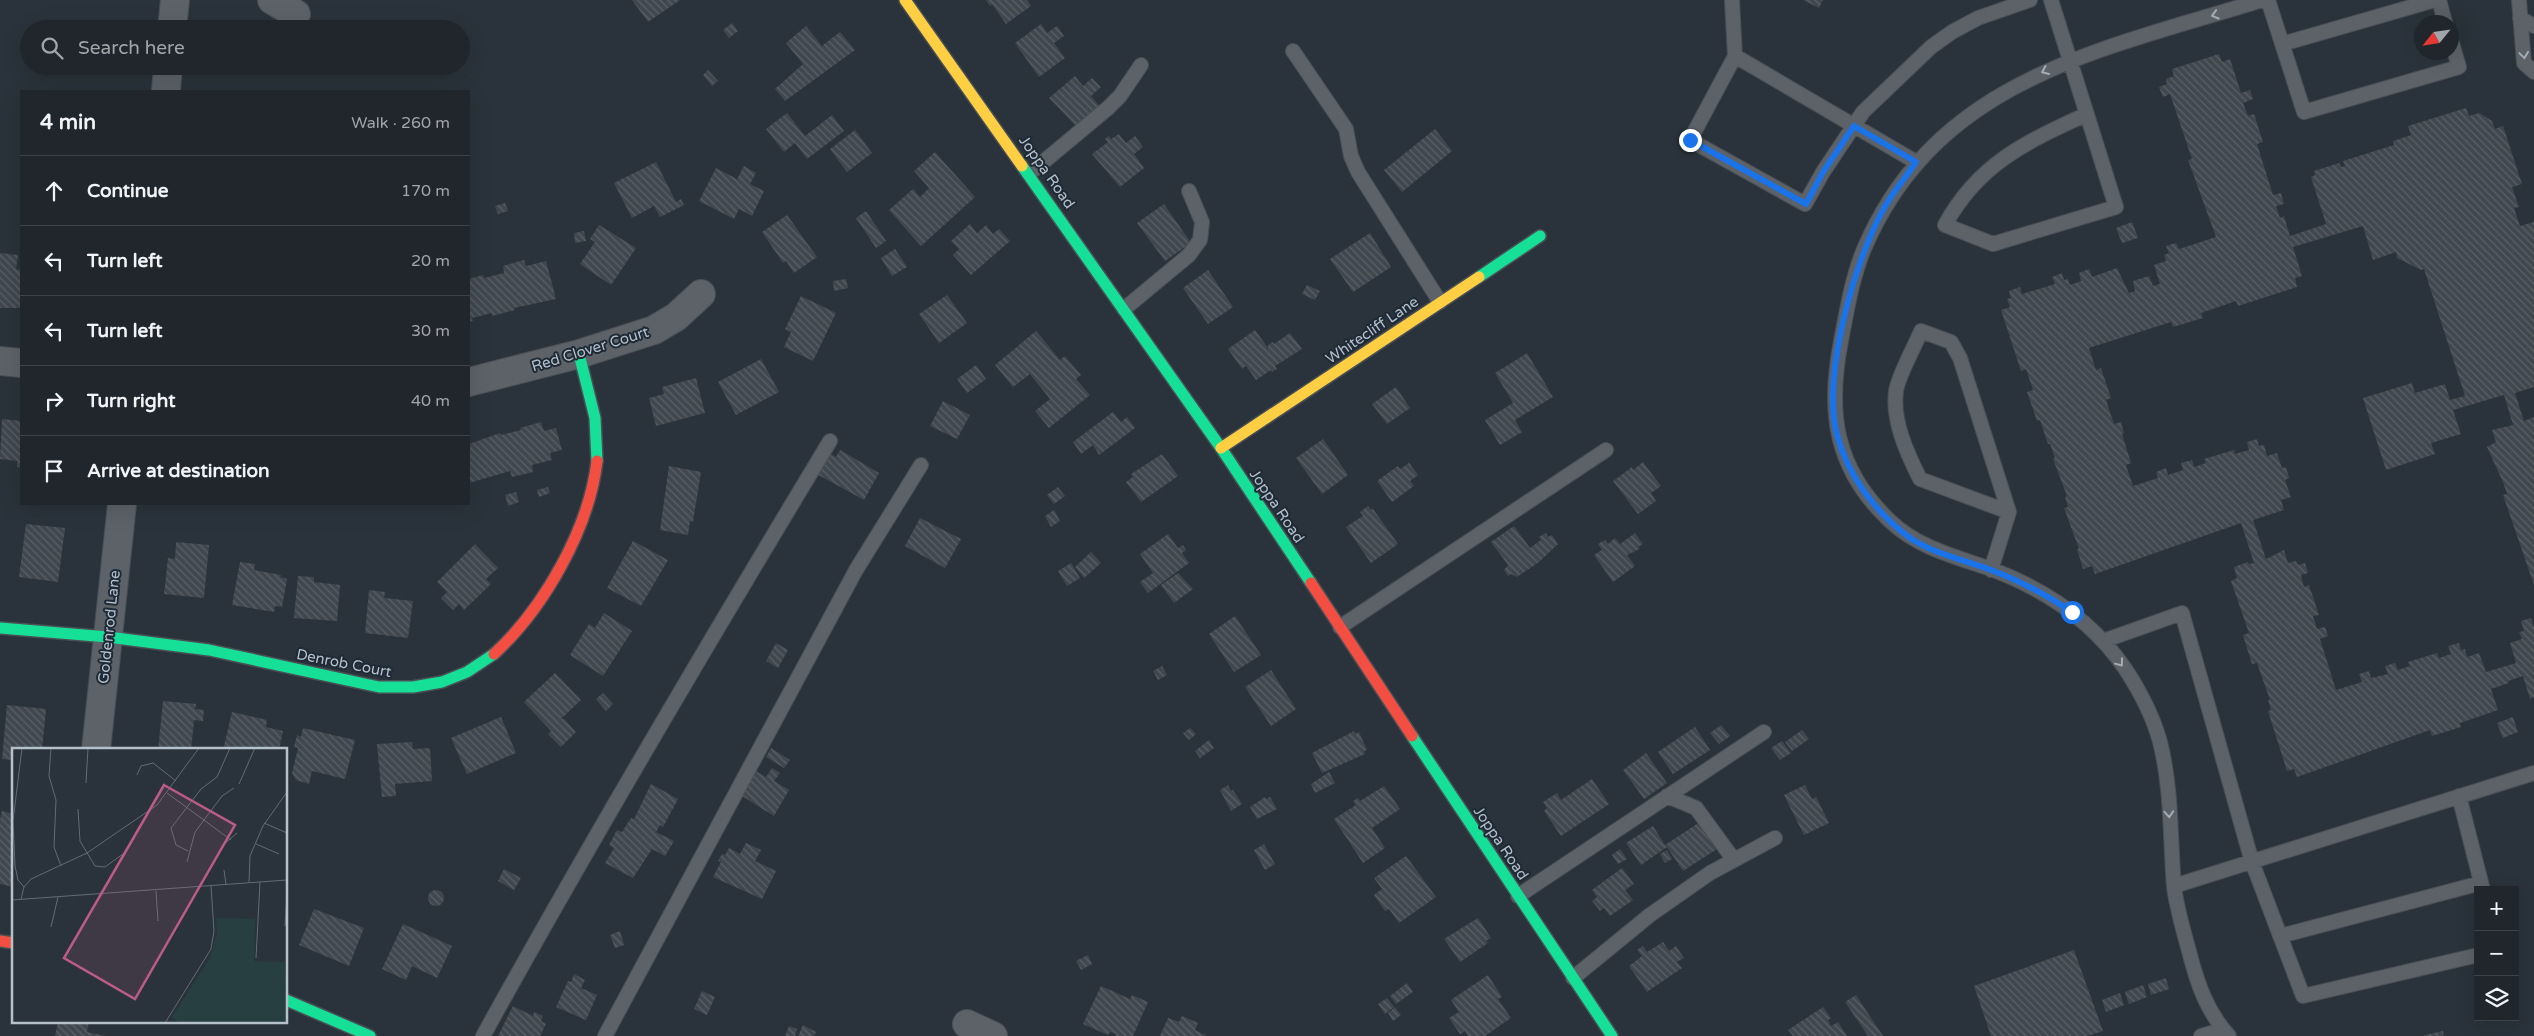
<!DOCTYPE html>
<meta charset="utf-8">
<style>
body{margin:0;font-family:"Varela Round",sans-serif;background:#2d3238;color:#f1f3f6}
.controls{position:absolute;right:15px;bottom:15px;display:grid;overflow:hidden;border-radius:0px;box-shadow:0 5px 20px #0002}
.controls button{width:45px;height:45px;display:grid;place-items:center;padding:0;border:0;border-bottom:1px solid #3d4348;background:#20262c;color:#f1f3f6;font:25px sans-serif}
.compass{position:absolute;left:2414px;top:15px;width:45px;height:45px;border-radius:50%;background:#20262c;box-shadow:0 5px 20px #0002;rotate:240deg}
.stop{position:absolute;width:15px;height:15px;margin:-11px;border:4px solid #1a73e8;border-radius:50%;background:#fff}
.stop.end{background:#1a73e8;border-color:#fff;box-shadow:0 1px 5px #0008}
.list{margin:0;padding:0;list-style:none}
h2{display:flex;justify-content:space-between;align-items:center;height:65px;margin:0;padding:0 20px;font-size:21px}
h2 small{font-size:16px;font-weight:400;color:#a2a5a9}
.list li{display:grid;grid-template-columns:32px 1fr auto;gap:15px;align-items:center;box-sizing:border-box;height:70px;padding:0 20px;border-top:1px solid #3d4348}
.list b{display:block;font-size:19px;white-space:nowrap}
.list em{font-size:16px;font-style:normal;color:#a2a5a9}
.icon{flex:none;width:28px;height:28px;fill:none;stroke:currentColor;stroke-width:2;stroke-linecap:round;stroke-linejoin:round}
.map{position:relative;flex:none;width:2534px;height:1036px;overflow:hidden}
.search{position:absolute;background:#20262c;box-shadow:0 5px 20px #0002;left:20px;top:20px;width:450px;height:55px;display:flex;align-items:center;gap:12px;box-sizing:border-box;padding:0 18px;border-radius:28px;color:#a2a5a9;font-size:19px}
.panel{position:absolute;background:#20262c;box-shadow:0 5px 20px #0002;left:20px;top:90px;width:450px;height:415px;border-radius:0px}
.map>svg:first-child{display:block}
.building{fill:url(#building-back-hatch)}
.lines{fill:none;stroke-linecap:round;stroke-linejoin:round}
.lane-casing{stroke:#494f55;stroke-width:16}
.street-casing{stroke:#494f55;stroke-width:30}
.fast-casing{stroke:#494f55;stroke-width:14}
.slow-casing{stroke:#494f55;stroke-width:14}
.jam-casing{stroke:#494f55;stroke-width:14}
.lane{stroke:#5c6268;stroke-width:14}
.street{stroke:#5c6268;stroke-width:28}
.fast{stroke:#16e098;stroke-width:11}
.slow{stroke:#ffcf43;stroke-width:11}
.jam{stroke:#f24e42;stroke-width:11}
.oneway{stroke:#a3adb7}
.route{stroke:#1a73e8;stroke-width:6}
.labels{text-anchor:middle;stroke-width:4;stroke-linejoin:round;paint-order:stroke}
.street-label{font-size:15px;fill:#b5c0cb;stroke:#1e2a36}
.inset-road{fill:none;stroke:#626b75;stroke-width:1}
.view{fill:#bd5b88;fill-opacity:0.15;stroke:#bd5b88;stroke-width:2.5}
.inset-edge{fill:none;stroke:#b5c0cb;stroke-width:2.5}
</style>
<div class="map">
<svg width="2534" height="1036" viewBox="0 0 2534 1036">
<defs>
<pattern id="building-back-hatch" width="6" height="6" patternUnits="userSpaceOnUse" patternTransform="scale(1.25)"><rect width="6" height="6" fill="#40474e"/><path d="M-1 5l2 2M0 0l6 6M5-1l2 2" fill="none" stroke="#596066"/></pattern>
</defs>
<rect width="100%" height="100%" fill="#2a333b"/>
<path class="building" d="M632,0h48l-32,22z
M986,0h41l4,6 -25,18 -14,-20 -2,2z
M1803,0h20l-4,8z
M732,23l6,8 -9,7 -6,-8z
M1041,24l6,9 10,-7 7,10 -10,7 11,15 -26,19 -24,-34z
M806,26l16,20 18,-14 15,18 -70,51 -10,-12 28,-25 -17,-21z
M2219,54l3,8 8,-3 11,34 9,-3 3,9 -10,4 5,13 6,-2 9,28 -6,2 16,51 8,-2 3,11 -8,2 4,12 4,-2 6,20 36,-12 -15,-47 4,-2 -1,-4 25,-8 2,4 4,-1 -2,-5 51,-16 -1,-4 18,-6 -3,-9 58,-18 3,8 10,-3 13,8 3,8 8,-3 19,58 -10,3 7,20 -5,1 6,18 14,-4v165l-19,6 9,28 10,-4v168l-31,-90 4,-1 -4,-12 -16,-35 9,-5 -4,-12 21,-5 -9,-30 -51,15 8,24 -30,9 4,11 -49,16 -23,-72 49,-15 3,10 30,-9 5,16 15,-4 -41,-127 -3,1 -24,-12 -1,-6 -23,8 -10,-34 -70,21 9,29 -7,2 2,9 -59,19 -2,-5 -35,12 2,5 -30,9 -2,-5 -82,26 7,22 5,-2 10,30 -5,2 8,24 7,-2 3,11 -2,1 9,29 -5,2 7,21 25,-8 -2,-6 10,-4 2,7 15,-5 -2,-7 11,-3 2,7 12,-4 -2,-4 30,-9 1,4 14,-4 -2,-8 10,-3 2,7 5,-1 3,11 10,-3 5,15 4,-1 3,11 -4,2 6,17 -10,3 3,10 -31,10 13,39 18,-9 4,13 8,-2 2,4 7,-2 3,10 -7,2 3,12 5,-2 10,30 -6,1 4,13 8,-2 3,9 -8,3 16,51 26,-8 -3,-8 10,-3 2,7 17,-4 -3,-8 10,-3 3,7 12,-4 -2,-4 29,-9 2,5 12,-4 -3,-8 11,-3 2,7 4,-1 2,8 12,-4 7,19 30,-9 -6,-20 12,-4 -3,-7 5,-1 -3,-10 10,-3 3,9v70l-4,2 -7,-23 -15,5 1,2 -18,6 7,21 -38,13 1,4 -29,9 -2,-6 -133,47 -3,-8 -7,2 -19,-60 3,-1 -3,-10h2l-13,-37 -5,1 -9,-29 6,-2 -18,-52 6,-3 -3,-11 14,-5 1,2 5,-1 -13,-40 -146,51 -3,-8 -9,3 -6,-20h2l-15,-41 4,-1 -3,-10 2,-1 -14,-37 2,-1 -5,-14h-2l-8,-24 -3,1 -10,-29 6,-2 -7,-21 -5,2 -20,-61 9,-3 -3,-8 4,-1 -2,-7 11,-4 2,7 33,-10 -3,-7 10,-4 2,7 4,-1 2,6 11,-4 -2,-8 10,-4 3,8 25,-9 12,25 6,-2 -2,-10 16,-5 4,10 7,-2 -6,-19 12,-4 -2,-6 5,-2 -3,-7 10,-3 3,6 37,-12 -28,-77 4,-1 -22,-65 -7,3 -4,-10 8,-3 -1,-5 8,-3 -2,-7z
M708,70l10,11 -6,5 -9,-11z
M1075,76l8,10 9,-8 9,9 -10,9 11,13 -23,20 -30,-31z
M787,113l18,23 27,-21 12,16 -37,28 -12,-16 -11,9 -18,-23z
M1435,129l17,22 -50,41 -18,-22z
M855,130l17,23 -25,19 -17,-23z
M1119,134l7,9 9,-7 8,11 -9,7 10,14 -24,19 -28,-33 16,-12 -3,-3 4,-3 2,3z
M935,152l40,45 -54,49 -32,-36 24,-21 7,8 9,-9 -15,-17z
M656,162l20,40 5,-3 3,6 -24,12 -6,-11 -22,12 -18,-35z
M744,166l12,7 -6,11 14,7 -12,25 -13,-7 -5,10 -35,-18 17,-33 21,11z
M505,203l3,8 -10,3 -3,-8z
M1164,204l27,39 -26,18 -28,-38z
M866,211l20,30 -10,7 -20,-30z
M787,215l30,42 -23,16 -8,-12 -3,2 -21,-31z
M2132,222l6,16 -16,5 -6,-15z
M970,224l7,9 9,-8 7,9 6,-5 11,12 -39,34 -18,-20 6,-6 -8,-8z
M599,225l37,23 -25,37 -31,-21 15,-22 -5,-3z
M584,231l2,10 -11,2 -1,-10z
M1370,233l21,34 -38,25 -23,-33z
M895,249l12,18 -15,9 -11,-18z
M0,253l18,2 -2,14 5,1v38h-21z
M524,260l2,6 20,-5 10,38 -42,9 1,2 -23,6v-3l-20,5 1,3 -4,1v-43l14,-4 1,3 20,-5 -1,-7z
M1208,270l25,37 -25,17 -25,-36z
M846,279l2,9 -14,3 -1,-10z
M1307,285l13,6 -5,9 -13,-6z
M947,295l20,28 -28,20 -20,-29z
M801,296l35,17 -23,48 -29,-14 7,-15 -6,-3z
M1255,330l13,18v-3l5,-3 1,2 16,-11 12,16 -27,17 2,3 -5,3 -1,-2 -15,10 -10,-14 -4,3 -14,-20z
M1036,331l24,29 5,-4 16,19 -5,4 14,16 -41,33 -14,-17 15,-12 -20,-25 -17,13 -18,-22z
M1527,353l26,44 -38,23 7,12 -22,13 -15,-25 28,-17 -18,-30z
M761,359l18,33 -43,23 -18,-33z
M976,365l10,14 -19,14 -10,-14z
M696,378l9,35 -49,13 -7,-28 15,-4 -2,-7z
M1396,387l14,21 -23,16 -15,-20z
M943,401l27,14 -13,24 -27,-13z
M1113,412l8,10 6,-5 8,11 -36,27 -6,-10 -12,9 -8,-12z
M2,419l19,2v47l-4,-1v-6l-17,-2z
M541,422l3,9 12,-3 6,22 -12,3 2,7 -20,5 1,7 -21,5 -2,-6 -41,12v-39l31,-11 1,2 20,-5 -1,-2z
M1323,439l25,36 -26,19 -26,-36z
M840,450l39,23 -15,27 -51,-28 11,-21 12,6z
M1162,454l16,22 -37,26 -15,-20 7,-5 -2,-3z
M1643,462l18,24 -10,7 5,8 -18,13 -25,-33 19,-14 1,3z
M1409,463l9,12 -8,6 4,5 -22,16 -15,-21 21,-15 2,3z
M669,466l32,6 -8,50 -3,-1 -2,14 -28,-5z
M548,487l2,6 -11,4 -2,-7z
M1058,487l7,9 -11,8 -7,-9z
M516,492l3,10 -11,4 -3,-11z
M1368,506l3,4 2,-1 25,35 -27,19 -25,-36 17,-11 -3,-4z
M1054,510l6,11 -9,6 -6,-11z
M920,518l41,21 -16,29 -40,-22z
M26,524l39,4 -7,54 -39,-5z
M1514,526l16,22 11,-8 -2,-3 7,-4 2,4 4,-2 6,9 -19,18 -22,15 -6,-3 -3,2 -4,-6 4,-5 -17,-23z
M1635,533l8,11 -5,3 2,2 -13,6 8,11 -22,16 -19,-27 8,-5 -4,-6 7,-4 3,4 7,-6 5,6z
M1168,534l10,14 5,-3 3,5 -4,3 7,10 -41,30 -8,-11 13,-9 -13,-19z
M633,541l35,19 -27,46 -34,-18z
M176,542l33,3 -5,53 -40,-4 4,-36 7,1z
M475,544l23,24 -12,11 5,5 -27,26 -5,-6 -6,6 -12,-12 6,-6 -10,-10z
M1091,552l10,11 -17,15 -9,-11z
M240,562l15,2 -1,6 27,5 -1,2 7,2 -5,28 -7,-1 -1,6 -42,-7z
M1071,563l9,15 -13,8 -9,-15z
M1178,573l15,16 -19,14 -13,-18z
M298,576l16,1v5l26,3 -3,36 -43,-3z
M369,590l16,2 -1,6 29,3 -5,37 -43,-5z
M604,613l28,18 -29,45 -33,-21 19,-31 6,4z
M1235,616l26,39 -27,17 -25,-38z
M776,643l12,7 -10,18 -12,-7z
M1162,666l5,9 -9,5 -5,-9z
M1271,670l25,39 -25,17 -26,-39z
M555,673l26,27 -20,19h3l12,13 -15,15 -13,-13 3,-3 -27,-29z
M603,693l10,11 -7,7 -10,-12z
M163,701l33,3 -1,5 9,1 -1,11 -9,-1 -3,30h-33z
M7,705l39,4 -4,41h-28v10l-12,-1z
M232,712l35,8 -1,7 17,4 -4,19h-56z
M501,717l15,36 -49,21 -16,-36z
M2513,717l5,15 -15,6 -6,-15z
M1721,725l9,11 -11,8 -9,-11z
M1695,727l15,23 -37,24 -15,-22z
M303,728l52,12 -10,39 -33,-8 -3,13 -13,-4 -4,-7 6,-25 -4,-1 3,-12 4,2z
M1190,728l6,6 -7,6 -6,-7z
M1802,730l7,9 -17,12 -7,-9z
M1354,731l1,3 4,-2 8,18 -3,1 1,3 -43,19 -10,-20z
M1209,740l5,8 -14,10 -5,-7z
M1782,741l9,12 -11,7 -9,-12z
M412,742l1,7 17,-1 2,33 -37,3 1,12 -14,1 -5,-53z
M771,748l19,12 -6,8 -18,-11z
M1646,753l21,30 -23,16 -21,-29z
M772,768l8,5 -6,8 15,9 -15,26 -37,-23 15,-24 14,8z
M1329,772l6,11 -20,10 -4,-9z
M1592,779l17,25 -48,32 -17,-25 3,-3 -4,-6 14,-9 4,7z
M651,784l27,15 -15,28 -3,-2 -4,7 18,9 -9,15 -13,-7 -19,29 -28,-15 9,-15 -5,-3 8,-15 5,2 9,-14 3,1z
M1228,785l3,6 2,-1 9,14 -11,7 -11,-21z
M1805,785l7,14 4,-2 13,26 -25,12 -20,-40z
M1384,786l16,23 -28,19 13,20 -22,15 -29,-44 22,-14 -3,-4 5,-3 2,3z
M1265,797l1,2 4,-2 7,12 -20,10 -7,-12z
M2,811l12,3v73l-14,-3v-64z
M1700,822l17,27 -34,22 -16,-24 -26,18 -15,-22 27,-17 12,19z
M746,843l15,7 -6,11 21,10 -14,28 -49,-22 8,-15 -3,-1 4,-7 3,1 4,-7 11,6z
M1264,844l11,20 -10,6 -11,-20z
M1620,849l7,10 -9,5 -6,-9z
M1667,850l5,9 -7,4 -5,-9z
M1406,856l30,41 -37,26 -10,-14 -4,2 -11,-16 8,-6 -8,-11z
M1622,868l12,16 -9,6 8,10 -23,16 -6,-8 -4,3 -8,-10 5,-4 -5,-7z
M504,869l17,9 -7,12 -16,-9z
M428 898a8 8 0 1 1 16 0a8 8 0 1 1-16 0Z
M314,909l50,19 -15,38 -50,-21z
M1478,918l13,20 -5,3 2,2 -28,19 -16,-23z
M403,924l49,22 -15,32 -25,-12 -6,14 -24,-11z
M620,931l4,14 -9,3 -5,-13z
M1663,942l6,9 7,-5 8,12 -7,4 5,6 -35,24 -18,-26 13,-10 -5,-6 6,-4 4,6z
M2074,950l29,81 -16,5h-96l-17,-50z
M1088,955l4,9 -11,6 -5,-9z
M574,974l11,6 -4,8 16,7 -11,25 -30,-13 12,-26 3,1z
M1488,975l14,22 -4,2 13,19 -26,18h-17l-3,-5 -5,3 -11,-16 10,-6 -8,-12z
M2166,978l3,11 -18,6 -3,-11z
M1407,983l6,9 -17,12 -6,-8z
M2143,985l4,12 -18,7 -4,-12z
M1101,986l29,13 2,-4 16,7 -15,34h-18l1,-2 -6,-2 -2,3 -25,-11z
M702,991l13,6 -8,18 -13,-6z
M2120,993l4,12 -18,7 -4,-12z
M1856,995l27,41h-15l-23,-34z
M1387,998l7,9 -9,7 -7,-10z
M513,1006l20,10 1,-4 9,4 -2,5 5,3 -6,12h-42z
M1395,1007l6,8 -8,6 -5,-8z
M1823,1007l8,11 -3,2 3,6 7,-4 9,14h-54l-5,-6z
M1182,1016l16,7 -3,7 12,6h-47l8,-18 11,4z
M58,1022h31l-2,10 18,4h-50z
M803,1025l13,7 -2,4h-16z
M789,1026l8,3 -2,7h-10z
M2443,1031l1,5h-20v-1z"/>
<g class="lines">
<defs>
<path id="lane" d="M1732,0l3,56 181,106
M2051,0l65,207 -123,37 -48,-19c33,-61 81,-83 142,-111
M2268,0l36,112 155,-45 -7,-24
M2439,0l6,22
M2519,0l5,63 10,9
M2520,18l14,8
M2282,44l153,-44
M1293,51l53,78 5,27 7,16 82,130
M1735,56l-45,84 115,64 18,-32 40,-60 68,-65 21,-15 26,-14 52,-18
M1030,173l78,-65 12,-12 21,-31
M1124,309l65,-54 11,-15 2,-18 -13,-31
M1921,331l30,11 9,16 49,154 -89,-33c-13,-26 -28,-58 -24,-88 2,-15 19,-45 25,-60z
M1991,570l18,-58
M1340,627l266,-177
M2103,641l79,-28 70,249 51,134 175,-41
M1667,796l29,12 38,52
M2459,796l24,94
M2174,886l360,-113
M1518,896l246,-164
M2280,936l201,-53
M1573,978l77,-63 60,-42 65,-35
M483,1036c111,-201 228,-398 347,-595
M605,1036l251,-466 65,-105
M2201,1036l22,-7
M2229,1036c-22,-24 -32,-53 -40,-85 -6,-21 -12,-42 -15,-64 -4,-48 -2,-98 -14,-145 -7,-26 -19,-49 -34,-72 -33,-49 -83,-82 -138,-102 -35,-12 -71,-21 -98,-47 -55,-52 -63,-108 -49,-180 6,-31 11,-63 23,-92 73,-171 238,-199 398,-249"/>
<path id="street" d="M272,0l24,14
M172,29l3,-29
M166,91l2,-25
M0,361l21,2
M469,382l110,-28 75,-24 22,-13 25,-23
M96,750l26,-246
M967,1024l26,12"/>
<path id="fast" d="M1022,166l199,282 90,135
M1479,277l61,-41
M579,354l16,64 2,43
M0,628l108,9 101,13 170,37h34l29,-5 25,-10 27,-18
M1412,736l200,300
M286,1000l84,36"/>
<path id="slow" d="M905,0l117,166
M1221,448l258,-171"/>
<path id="jam" d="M1311,583l101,153
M494,654c50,-46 95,-125 103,-193
M0,941l14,2"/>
</defs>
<use href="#lane" class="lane-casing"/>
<use href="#street" class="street-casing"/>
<use href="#fast" class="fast-casing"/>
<use href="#slow" class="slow-casing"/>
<use href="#jam" class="jam-casing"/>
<use href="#lane" class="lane"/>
<use href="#street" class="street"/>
<use href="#fast" class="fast"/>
<use href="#slow" class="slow"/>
<use href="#jam" class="jam"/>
</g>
<defs><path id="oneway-chevron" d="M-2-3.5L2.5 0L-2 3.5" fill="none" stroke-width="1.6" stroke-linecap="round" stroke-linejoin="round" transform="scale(1.25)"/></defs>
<g class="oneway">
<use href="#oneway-chevron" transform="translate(2215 15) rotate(163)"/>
<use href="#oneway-chevron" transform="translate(2524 55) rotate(82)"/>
<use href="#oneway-chevron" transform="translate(2045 71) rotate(156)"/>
<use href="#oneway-chevron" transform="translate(2120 663) rotate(53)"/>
<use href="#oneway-chevron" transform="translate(2169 814) rotate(86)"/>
</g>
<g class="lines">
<path class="route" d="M1690,140l116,64 17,-32 31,-46 62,36c-10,15 -23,30 -32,46 -30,54 -62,167 -47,227 11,41 39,78 73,103 24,16 55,22 81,32 30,11 54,24 81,42"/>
</g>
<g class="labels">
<g class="street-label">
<text transform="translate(1047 172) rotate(55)" y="5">Joppa Road</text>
<text transform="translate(1372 330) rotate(-34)" y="5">Whitecliff Lane</text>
<text transform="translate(590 349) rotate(-17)" y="5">Red Clover Court</text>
<text transform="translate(1277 506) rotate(56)" y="5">Joppa Road</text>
<text transform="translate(109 627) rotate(-84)" y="5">Goldenrod Lane</text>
<text transform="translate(344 663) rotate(11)" y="5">Denrob Court</text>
<text transform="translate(1501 843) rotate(56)" y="5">Joppa Road</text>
</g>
</g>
<g transform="translate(12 748)">
<rect width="275" height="275" fill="#2a333b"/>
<path d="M204,170l39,1 -1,42 31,1 2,61h-108l-7,-6 38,-59 7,-24z" fill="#273f41"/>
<path class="inset-road" d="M10,0l-9,73 2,45 3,14 6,7M39,0l-2,28 7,24 -2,47 7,19M125,27l4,-9 12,-3 23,18M74,35l2,-35M227,36l16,-36M155,45l64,47M66,61l2,32 15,25 10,1 22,-16M252,75l23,10M244,96l23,10M211,97l14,-12M176,103l-12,-6 -5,-17 30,-39 16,-12 13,-29M175,114l8,-30 27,-36 12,-8M212,122l2,15M237,135l1,-27 13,-30 24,-34M144,143l2,30M9,151l3,-12 7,-8 56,-26 70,-48 42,-57M0,152l275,-20M273,178l2,-32M39,179l7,-30M244,210l4,-76M153,275l46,-74 3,-18 -3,-45"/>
<path class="view" d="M152,37l71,40 -100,174 -71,-41z"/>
<rect width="275" height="275" class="inset-edge"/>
</g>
</svg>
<div class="controls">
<button>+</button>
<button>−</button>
<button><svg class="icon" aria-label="layers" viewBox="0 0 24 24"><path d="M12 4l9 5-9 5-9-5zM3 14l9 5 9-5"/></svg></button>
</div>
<svg class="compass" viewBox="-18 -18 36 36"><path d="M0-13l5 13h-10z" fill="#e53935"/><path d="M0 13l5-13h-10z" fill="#a2a5a9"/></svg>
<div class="stop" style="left:2072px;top:612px"></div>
<div class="stop end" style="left:1690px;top:140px"></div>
<div class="search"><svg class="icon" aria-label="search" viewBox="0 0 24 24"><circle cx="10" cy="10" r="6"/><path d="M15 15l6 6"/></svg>Search here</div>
<section class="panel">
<h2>4 min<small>Walk · 260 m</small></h2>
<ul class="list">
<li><svg class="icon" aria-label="ahead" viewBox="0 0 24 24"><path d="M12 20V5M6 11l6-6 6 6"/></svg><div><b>Continue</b></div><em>170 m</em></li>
<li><svg class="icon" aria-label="left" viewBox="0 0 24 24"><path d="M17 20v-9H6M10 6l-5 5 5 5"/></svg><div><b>Turn left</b></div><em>20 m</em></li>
<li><svg class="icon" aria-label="left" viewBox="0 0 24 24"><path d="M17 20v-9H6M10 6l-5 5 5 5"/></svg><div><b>Turn left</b></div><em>30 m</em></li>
<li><svg class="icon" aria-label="right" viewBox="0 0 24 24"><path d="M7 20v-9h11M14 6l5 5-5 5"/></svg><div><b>Turn right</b></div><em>40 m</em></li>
<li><svg class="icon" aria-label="arrive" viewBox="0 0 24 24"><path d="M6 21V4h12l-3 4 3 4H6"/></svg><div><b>Arrive at destination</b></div></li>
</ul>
</section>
</div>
